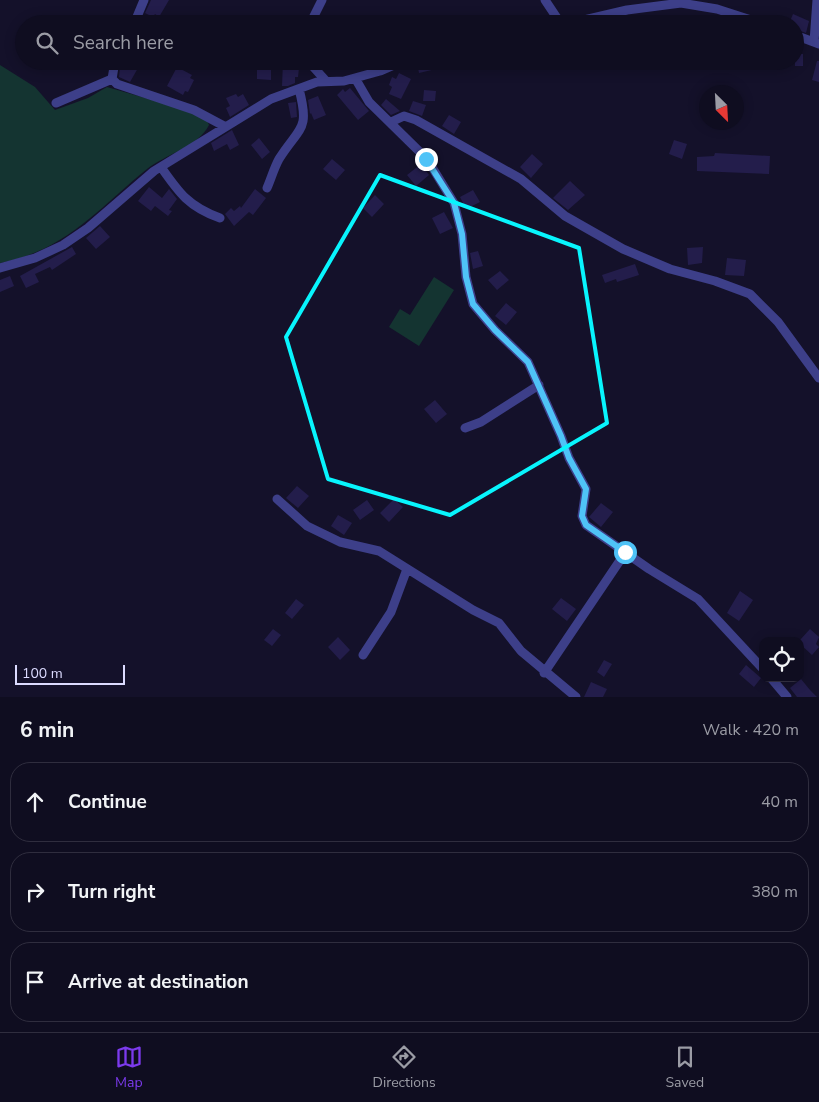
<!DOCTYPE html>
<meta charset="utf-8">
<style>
body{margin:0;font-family:"Nunito Sans",sans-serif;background:#1d1b2d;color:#f1f3f6}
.controls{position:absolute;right:15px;bottom:15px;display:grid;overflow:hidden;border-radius:10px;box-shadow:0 2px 12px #0003}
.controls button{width:45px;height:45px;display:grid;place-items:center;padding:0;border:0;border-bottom:1px solid #2f2d3e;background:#0f0d20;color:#f1f3f6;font:25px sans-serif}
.compass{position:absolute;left:699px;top:85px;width:45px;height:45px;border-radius:50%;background:#0f0d20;box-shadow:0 2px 12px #0003;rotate:156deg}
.scale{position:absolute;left:15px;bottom:12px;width:110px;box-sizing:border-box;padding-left:5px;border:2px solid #dcdbff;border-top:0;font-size:14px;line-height:18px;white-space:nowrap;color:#dcdbff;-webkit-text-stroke:4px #14112a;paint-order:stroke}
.stop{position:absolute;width:15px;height:15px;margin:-11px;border:4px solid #4fc3f7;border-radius:50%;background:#fff}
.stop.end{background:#4fc3f7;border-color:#fff;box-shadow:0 1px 5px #0008}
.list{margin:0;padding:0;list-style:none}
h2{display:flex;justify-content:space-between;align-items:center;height:65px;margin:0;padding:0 20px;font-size:21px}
h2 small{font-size:16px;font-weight:400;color:#9b9ca5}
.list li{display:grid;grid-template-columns:32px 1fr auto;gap:15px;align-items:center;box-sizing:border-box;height:80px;margin:0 10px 10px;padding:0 10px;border:1px solid #2f2d3e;border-radius:20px}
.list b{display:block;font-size:19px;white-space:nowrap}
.list em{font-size:16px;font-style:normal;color:#9b9ca5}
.icon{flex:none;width:28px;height:28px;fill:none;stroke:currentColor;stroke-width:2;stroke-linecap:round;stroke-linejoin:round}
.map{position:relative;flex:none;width:819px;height:697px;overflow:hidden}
.search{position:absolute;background:#0f0d20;box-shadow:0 2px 12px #0003;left:15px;right:15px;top:15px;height:55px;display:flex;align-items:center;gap:12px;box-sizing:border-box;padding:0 18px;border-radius:28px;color:#9b9ca5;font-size:19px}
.sheet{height:335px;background:#0f0d20}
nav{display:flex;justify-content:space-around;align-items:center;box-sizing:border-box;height:70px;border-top:1px solid #2f2d3e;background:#0f0d20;font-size:14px;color:#9b9ca5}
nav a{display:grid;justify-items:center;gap:2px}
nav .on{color:#7c3aed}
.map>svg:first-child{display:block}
.green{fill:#143431}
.building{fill:#231d4b}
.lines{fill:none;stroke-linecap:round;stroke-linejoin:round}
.minor{stroke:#3d3f89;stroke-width:9}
.route{stroke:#4fc3f7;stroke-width:6}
.marked{fill:none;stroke:#08f5fd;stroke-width:4;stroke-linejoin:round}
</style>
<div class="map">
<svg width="819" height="697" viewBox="0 0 819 697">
<rect width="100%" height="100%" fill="#14112a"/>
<path class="green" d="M0,65l35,22 20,23 33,-12 19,-11 80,23 20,10 2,5c-11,22 -43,29 -62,44 -48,39 -82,82 -147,94z
M434,277l20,13 -35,56 -30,-19 11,-18 10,6z"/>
<path class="building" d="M151,0h18l-10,17 -4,-3 -2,3 -8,-4z
M793,14l16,7 -3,12 -11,-4v-5h-6z
M513,15l4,9h-25z
M670,18h14v6h-14z
M795,54h8v12h-8z
M125,61h17l-12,21 -11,-5 1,-10z
M283,61h14l-1,7h3l-1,9h-3v6l-7,3h-6z
M425,61h9l2,8 -17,4 -2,-10z
M817,61h2v21l-7,-2z
M257,63l14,1v16l-14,-1z
M177,67l15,8 -2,3 4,2 -6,12 -3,-1 -2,4 -16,-9z
M399,73l12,6 -10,20 -12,-5 3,-7 -3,-2 3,-8 4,2z
M350,88l19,23 -11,9 -21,-25 6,-6 2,3z
M424,90l12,1 -1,10h-12z
M236,94l2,3 5,-3 6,11 -19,12 -4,-9 4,-2 -4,-8z
M318,96l8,19 -12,5 -3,-7 -1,1 -2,-14z
M386,99l14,12 -9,4 -10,-10z
M413,101l13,4 -4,11 -13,-5z
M296,102l1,15 -6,1 -3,-15z
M449,115l12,7 -7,12 -12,-8z
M232,130l7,15 -9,5 -3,-6 -13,7 -3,-8z
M259,138l11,14 -8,7 -11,-14z
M674,140l13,4 -5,15 -13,-5z
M715,153l55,3 -1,18 -72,-3v-14l17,-1z
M532,154l11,10 -12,14 -11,-11z
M332,159l13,11 -9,10 -13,-11z
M421,164l8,11 -13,11 -9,-11z
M570,181l15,14 -17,15 -15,-12z
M149,187l13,11 7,-9 8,10 -8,11 3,1 -4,5 -13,-10 -4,5 -13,-10z
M255,189l11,9 -13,17 -4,-3 -15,14 -9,-12 6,-6 3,3 6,-5 1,2z
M473,190l7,12 -14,7 -6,-12z
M375,195l9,9 -12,13 -9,-9z
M444,212l9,16 -13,6 -8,-16z
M100,226l10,11 -14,12 -10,-11z
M72,247l4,7 -24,16 -2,-3 -15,7 4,8 -13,6 -6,-12z
M703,247l-1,16 -14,2 -1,-17z
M478,251l5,15 -10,3 -3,-16z
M727,258l19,2 -2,16 -19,-1z
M635,264l4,11 -22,7 -1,-3 -11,4 -3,-8z
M500,271l9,9 -12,10 -9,-10z
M10,276l4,10 -14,6v-12z
M506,303l11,9 -11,13 -11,-9z
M435,400l12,14 -11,9 -12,-14z
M297,486l12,10 -11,12 -12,-10z
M394,499l9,8 -14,15 -9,-9z
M367,500l7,10 -14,10 -7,-10z
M601,503l12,9 -12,15 -12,-10z
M338,515l14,8 -8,12 -13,-9z
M740,591l13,9 -14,21 -12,-8z
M561,598l15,11 -9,12 -15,-12z
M296,599l8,6 -12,14 -7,-6z
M273,629l8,6 -9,11 -8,-6z
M810,629l9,8 -3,7 3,3 -7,8 -12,-11v-4z
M338,637l12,13 -10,10 -12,-13z
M604,660l8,4 -8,13 -7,-5z
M746,665l15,13 -7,9 -15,-13z
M801,679l9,11 7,7h-20l-7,-9z
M591,682l16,7 -4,8h-19z"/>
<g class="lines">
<path class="minor" d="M545,0l16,24
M134,24l10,-24
M310,24l12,-24
M567,24l60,-14 54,-7 36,6 46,15
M795,35l24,9
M814,42l3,-42
M115,61l-3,18 5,5 77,26 30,16
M308,61l18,20
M355,78l14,24 58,57 27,44 8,31 4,43 7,27 22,26 33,32 33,74 8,22 17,31 -4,27 4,9 63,44 49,30 65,70
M56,103l56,-24
M391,122l13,-6 12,4 105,59 44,37 58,33 47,20 45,12 35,13 28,28 41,56
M161,167c18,26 28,40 59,51
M267,188c4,-9 7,-20 12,-29 21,-33 31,-28 20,-70
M0,268l35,-10 28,-13 25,-17 66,-57 117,-72 46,-17 27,-1 36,-10 23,-10
M465,428l16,-6 58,-37
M277,499l30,27 33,16 39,9 94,59 26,13 22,28 55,46
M363,655l28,-43 16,-43
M544,673l81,-120
M771,678l16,19"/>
</g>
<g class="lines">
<path class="route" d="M426,159l28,44 8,31 4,43 7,27 22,26 33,32 33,74 8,22 17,31 -4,27 4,9 39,27"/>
</g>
<path class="marked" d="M380,175l199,73 28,175 -157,92 -122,-36 -42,-142z"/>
</svg>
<div class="controls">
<button><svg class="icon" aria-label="locate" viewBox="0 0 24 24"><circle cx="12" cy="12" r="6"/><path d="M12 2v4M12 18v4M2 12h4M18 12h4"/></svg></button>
</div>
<svg class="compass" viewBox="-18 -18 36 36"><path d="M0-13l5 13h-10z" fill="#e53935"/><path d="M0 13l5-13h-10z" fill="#9b9ca5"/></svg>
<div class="scale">100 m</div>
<div class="stop" style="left:625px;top:552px"></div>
<div class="stop end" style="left:426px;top:159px"></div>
<div class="search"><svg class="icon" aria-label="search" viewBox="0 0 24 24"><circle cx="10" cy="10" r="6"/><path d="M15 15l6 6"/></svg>Search here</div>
</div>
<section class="sheet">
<h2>6 min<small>Walk · 420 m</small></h2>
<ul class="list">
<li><svg class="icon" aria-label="ahead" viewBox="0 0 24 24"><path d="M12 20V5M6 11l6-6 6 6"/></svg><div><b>Continue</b></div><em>40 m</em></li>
<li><svg class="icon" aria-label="right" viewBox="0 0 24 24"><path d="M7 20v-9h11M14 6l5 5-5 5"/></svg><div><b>Turn right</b></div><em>380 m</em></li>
<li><svg class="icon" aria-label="arrive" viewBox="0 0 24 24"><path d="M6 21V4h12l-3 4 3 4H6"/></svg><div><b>Arrive at destination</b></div></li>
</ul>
</section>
<nav>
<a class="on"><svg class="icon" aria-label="map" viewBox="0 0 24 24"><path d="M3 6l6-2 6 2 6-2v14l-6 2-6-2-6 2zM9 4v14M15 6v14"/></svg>Map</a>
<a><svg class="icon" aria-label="directions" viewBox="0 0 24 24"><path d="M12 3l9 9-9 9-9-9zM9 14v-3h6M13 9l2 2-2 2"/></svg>Directions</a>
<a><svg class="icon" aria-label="saved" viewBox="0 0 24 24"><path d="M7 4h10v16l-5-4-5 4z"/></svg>Saved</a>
</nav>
